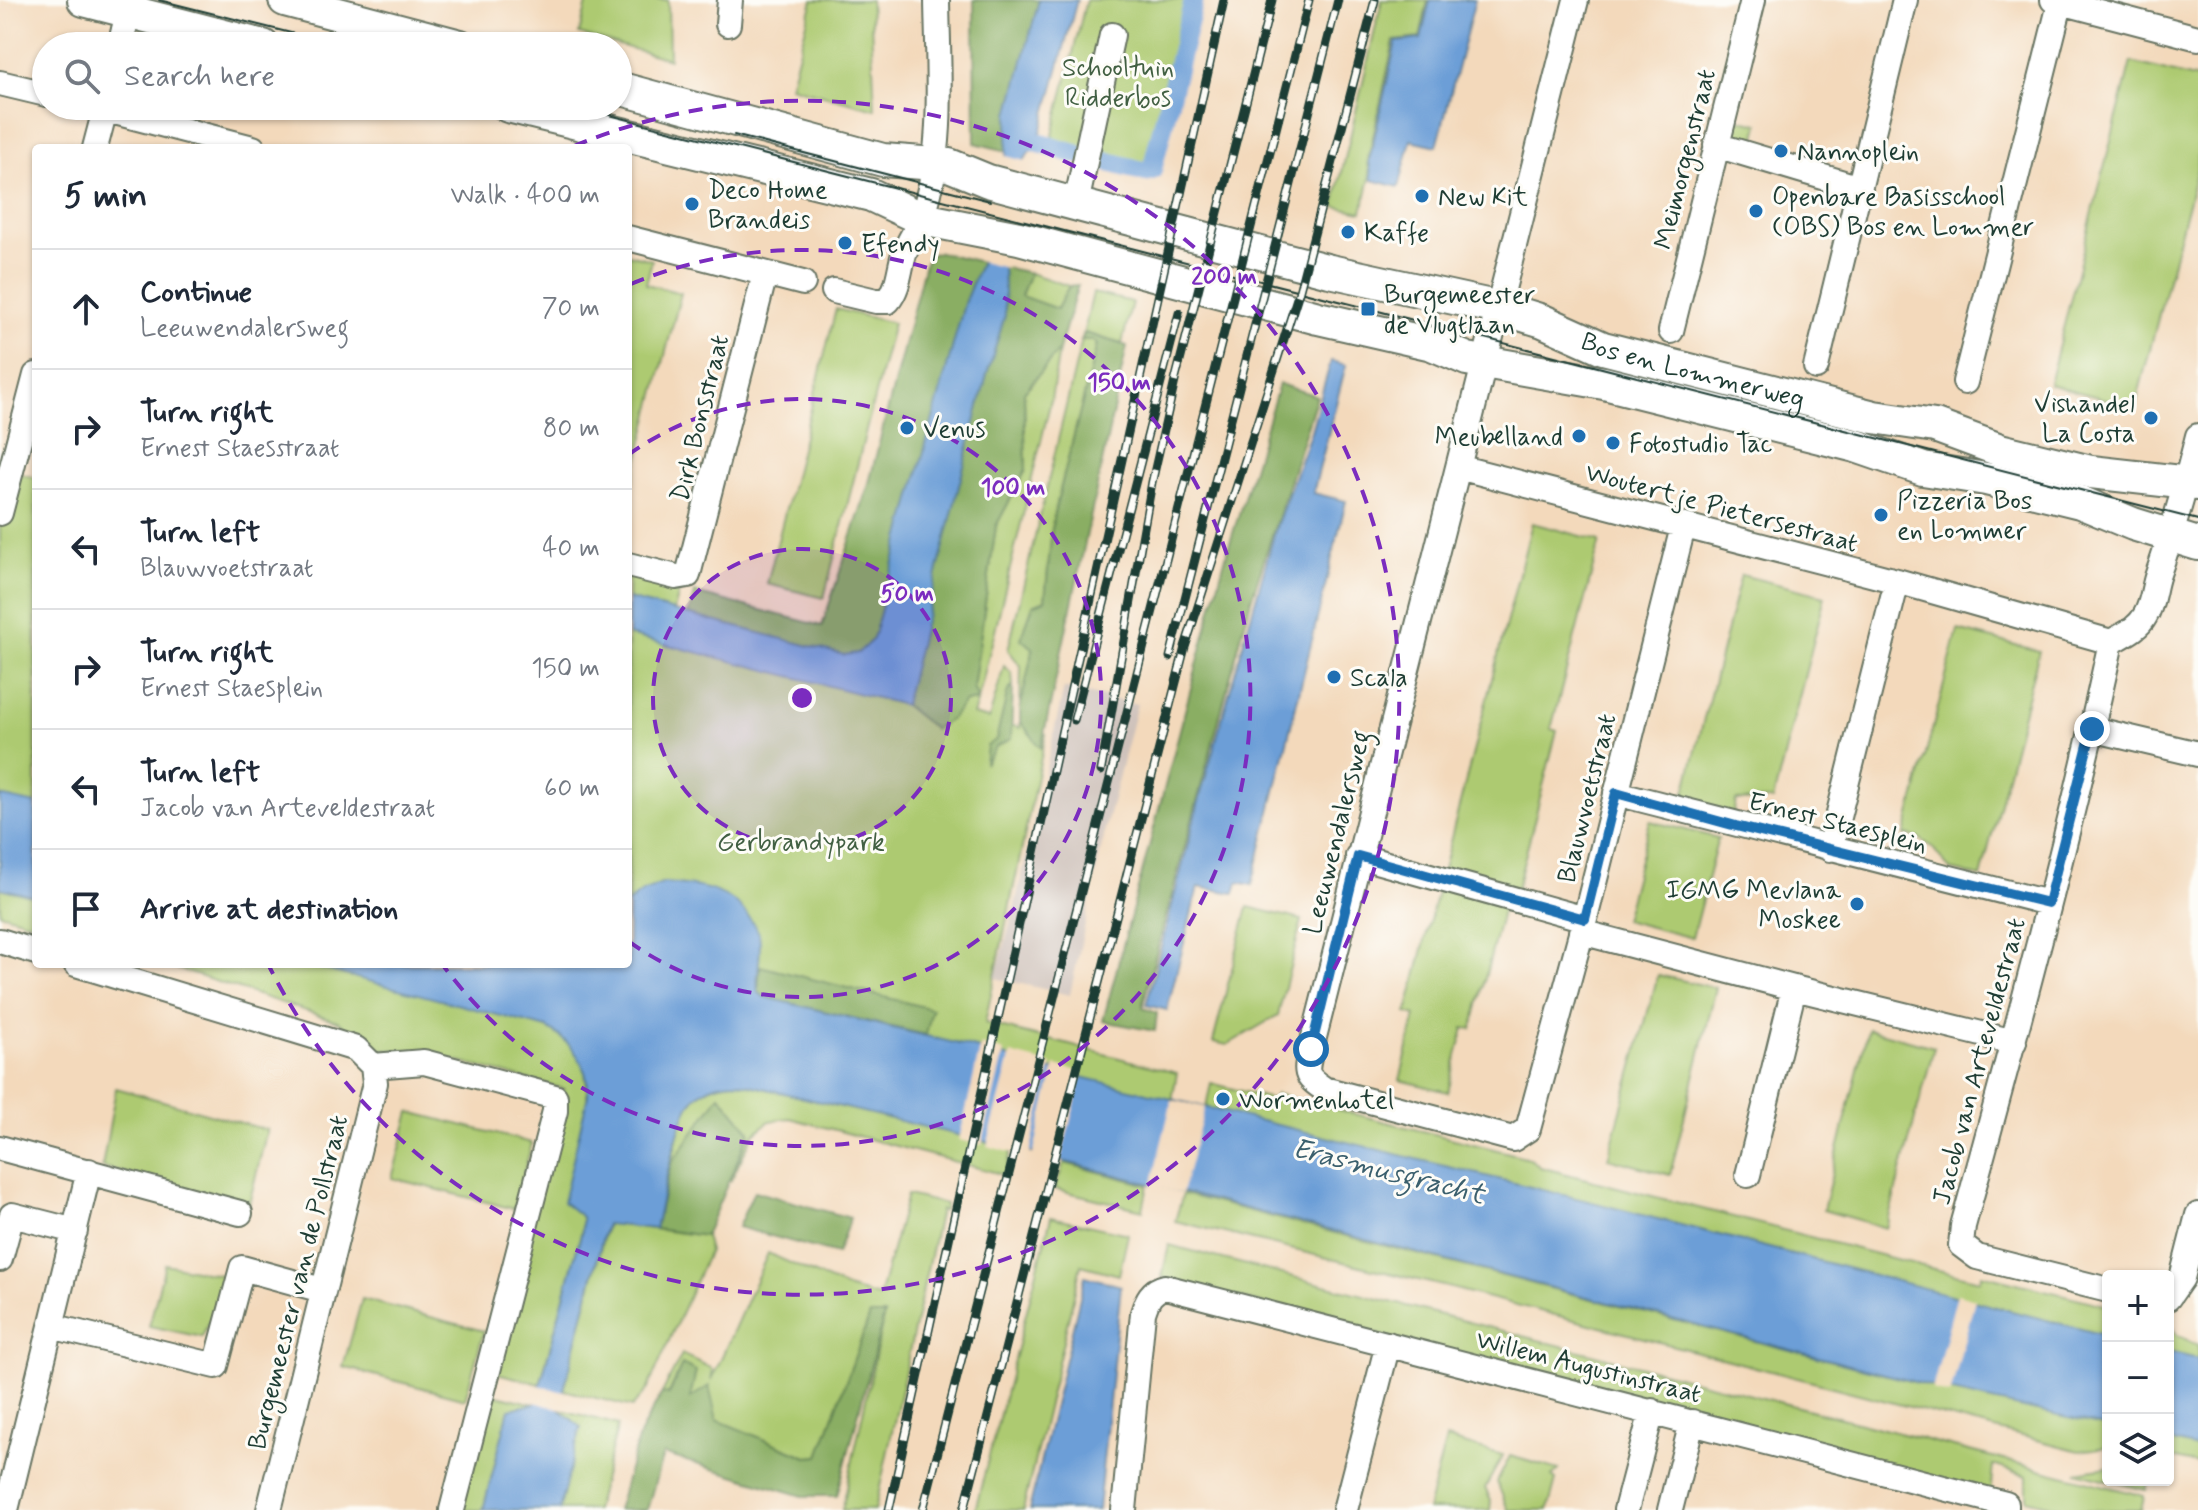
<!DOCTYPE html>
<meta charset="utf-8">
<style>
body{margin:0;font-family:Mynerve,sans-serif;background:#f2f2f3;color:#1f2937}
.controls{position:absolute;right:24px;bottom:24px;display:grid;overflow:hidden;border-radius:8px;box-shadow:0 2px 6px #0004}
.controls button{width:72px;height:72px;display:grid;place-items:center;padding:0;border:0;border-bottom:2px solid #e0e1e3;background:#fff;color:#1f2937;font:40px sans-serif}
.stop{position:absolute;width:24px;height:24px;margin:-18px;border:6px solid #1f6fb2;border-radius:50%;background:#fff}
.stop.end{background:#1f6fb2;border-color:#fff;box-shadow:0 2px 8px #0008}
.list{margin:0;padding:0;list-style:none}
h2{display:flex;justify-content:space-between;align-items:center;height:104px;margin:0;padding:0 32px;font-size:34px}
h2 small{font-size:26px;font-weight:400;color:#747a83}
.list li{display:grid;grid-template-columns:52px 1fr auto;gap:24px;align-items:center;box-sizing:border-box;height:120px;padding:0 32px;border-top:2px solid #e0e1e3}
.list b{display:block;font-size:30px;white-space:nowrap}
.list p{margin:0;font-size:26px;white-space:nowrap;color:#747a83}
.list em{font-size:26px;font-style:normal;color:#747a83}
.icon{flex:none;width:44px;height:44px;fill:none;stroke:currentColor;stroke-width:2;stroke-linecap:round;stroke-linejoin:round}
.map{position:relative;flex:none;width:2198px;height:1510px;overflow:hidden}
.search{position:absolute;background:#fff;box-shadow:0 2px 6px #0004;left:32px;top:32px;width:600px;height:88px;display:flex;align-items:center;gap:20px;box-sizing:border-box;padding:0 28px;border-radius:44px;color:#747a83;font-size:30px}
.panel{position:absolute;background:#fff;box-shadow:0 2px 6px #0004;left:32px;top:144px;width:600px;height:824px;border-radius:8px}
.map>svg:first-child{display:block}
.industrial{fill:#cec1ba}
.green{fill:#adca71;stroke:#668452;stroke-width:2}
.forest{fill:#8aae63;stroke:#54764c;stroke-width:2}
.water{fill:#6c9ed7;stroke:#466e86;stroke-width:2}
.pier{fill:#f3d9bb}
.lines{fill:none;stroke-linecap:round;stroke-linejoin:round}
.canal{stroke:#6c9ed7;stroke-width:20}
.street-casing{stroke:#697463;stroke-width:28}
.secondary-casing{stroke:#697463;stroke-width:36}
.street{stroke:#fff;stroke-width:24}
.secondary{stroke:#fff;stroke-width:32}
.tram{stroke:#1f3d34;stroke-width:2}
.rail-casing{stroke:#1f3d34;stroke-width:9}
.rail{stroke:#fdfcf7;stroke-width:6;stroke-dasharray:18;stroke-linecap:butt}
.route{stroke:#1f6fb2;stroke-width:10}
.ring{fill:none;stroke:#7b2cbf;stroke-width:4;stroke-dasharray:14 10}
.poi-dot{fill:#1f6fb2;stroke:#fdfcf7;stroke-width:3}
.labels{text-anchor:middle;stroke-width:6;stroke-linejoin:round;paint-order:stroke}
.park-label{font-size:26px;fill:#426043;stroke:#fdfcf7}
.poi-label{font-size:26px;fill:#1f3d34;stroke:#fdfcf7;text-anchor:start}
.street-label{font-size:26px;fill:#1f3d34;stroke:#fdfcf7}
.water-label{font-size:28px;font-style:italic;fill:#3a5f6d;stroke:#fdfcf7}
.centre{fill:#7b2cbf;stroke:#fdfcf7;stroke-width:4}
.ring-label{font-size:24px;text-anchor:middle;font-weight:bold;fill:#7b2cbf;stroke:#fdfcf7;stroke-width:6;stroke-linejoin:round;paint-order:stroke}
</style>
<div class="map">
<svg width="2198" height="1510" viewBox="0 0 2198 1510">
<rect width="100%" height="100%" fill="#fdfcf7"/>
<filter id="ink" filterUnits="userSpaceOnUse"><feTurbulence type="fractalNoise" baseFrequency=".0125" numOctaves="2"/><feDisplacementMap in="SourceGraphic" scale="16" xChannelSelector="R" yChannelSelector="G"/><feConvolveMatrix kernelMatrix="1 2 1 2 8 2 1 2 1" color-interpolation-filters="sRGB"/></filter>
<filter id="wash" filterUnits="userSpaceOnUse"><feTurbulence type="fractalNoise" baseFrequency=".006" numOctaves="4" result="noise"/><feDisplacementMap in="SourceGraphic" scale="32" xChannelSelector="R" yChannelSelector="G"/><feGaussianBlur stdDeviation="1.8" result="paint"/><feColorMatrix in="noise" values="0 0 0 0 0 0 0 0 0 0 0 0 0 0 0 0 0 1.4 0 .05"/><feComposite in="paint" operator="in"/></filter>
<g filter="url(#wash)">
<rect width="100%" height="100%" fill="#f3d9bb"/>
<path class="industrial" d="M1064,688l73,16 -32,126 -35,165 -75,-17 18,-64z"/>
<path class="green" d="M588,0h80l1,59 -90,-25z
M813,0h57l5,109 -85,-23z
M1086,0h103l-41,169 -97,-26z
M1382,0h46l-8,38 -26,3 -26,119 2,18 -8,34 -28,-6z
M2131,62l67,17v86l-63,242 -86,-23z
M1737,119l22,5 -6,26 -23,-5z
M628,254l24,6 -6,24 35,9 -53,206z
M1030,273l39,13 -12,23 -37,-13z
M1093,293l39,9 -10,42 -37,-11 -3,7h10l5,4 -44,174 -8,82 -25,109 1,-43 -13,-16z
M836,309l57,14 -69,275 -57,-14z
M1059,350l-8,50 -73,300 -5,15 16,4 15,-53 8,7 1,13 -5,5 -7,31 19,6v-7l7,8 19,5 -61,289 192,50 -5,27 -544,-136v-339l329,86 7,-9 14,-2 -5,-12 23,-162 30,-56 -2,-78z
M0,468l36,10v341l-36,-9z
M1532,523l68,18 -49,188 6,2 -41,161 -74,-19z
M628,571l53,13 -7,27 -46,-12z
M1741,575l84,21 -52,204 -37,1 -3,13 -50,-14z
M1958,630l81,21 -58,226 -31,-7 -18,-23 -13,-9 -14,-3z
M1650,821l68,17 -26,100 -68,-18z
M0,888l36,9v27l-36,-11z
M1438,888l66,16 -32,125 -8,-1 -16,64 -48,-12 16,-64 -9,-3z
M1248,907l54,13 -24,95 -51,30 -14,-3z
M162,964h141l235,60c57,20 51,64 46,113 -3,25 -6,49 -8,74l6,6v13l-42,154 -47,-12 71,-283 -147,-38 -49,-2 -28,-27z
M1658,975l58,13 -46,187 -62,-17z
M1868,1029l66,18 -48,181 -63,-18z
M738,1082l274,66 -7,27 -215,-57 -20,3 -17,14 -23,47 20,-51 -79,33c11,-43 12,-80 67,-82z
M1211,1083l60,16 5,-5 253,64 11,9 394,102 46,11 1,-6 127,32v30l-520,-135 -382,-93z
M116,1088l151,42 -18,74 -147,-37z
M410,1112l122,31 -18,66 -122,-31z
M1064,1163l84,22 -5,25 -88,-21z
M1183,1194l778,200 147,33v20l-29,4 -628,-163 -276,-67z
M907,1195l38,9 -1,7 -4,-1 -65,300h-33l42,-195h-14l-51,141 -11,1 -92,-37 -7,-33 -20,12 -7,-34 -14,30 -6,-2 20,-39 31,15 -2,12 57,-128 78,35 33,9z
M1051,1217l77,17 -9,41 -38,-10 -58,245h-48z
M607,1223l98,13 4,15 -62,139 -15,17 -68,-17z
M1169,1245l975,251 -3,14h-71l-43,-11v-23l-34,-11 -3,32 -828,-220z
M165,1264l65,13 -28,60 -53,-11z
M362,1299l122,32 -19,68 -122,-32z
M2168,1322l9,13 21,10v14l-30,-7z
M488,1393l47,11 -26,5 -26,101h-26z
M559,1409l59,16 -23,85h-36l22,-83z
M1446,1439l57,16 -18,33 6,13 -1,9h-63z
M2168,1441l30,7v16l-30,-7z
M1510,1456l49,14 -7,7 4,3 -8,30h-40l-11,-28z
M2108,1467v13h41l-3,10 -70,-18z"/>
<path class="forest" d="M974,0h65l-30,114 -3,37 -31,-8z
M939,252l42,10 -16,39 -92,338 -15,14 -14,2 -156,-41 7,-21 127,33 46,-139 57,-224 6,-9z
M1003,267l27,6 -9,23 36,13 12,-23 9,-1 -19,65 -35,42 2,78 -30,56 -23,162 5,12 -14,2 -13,17 -17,10 -30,-24 82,-327 19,-63z
M1085,333l42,13 -86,402 -21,-27v-12l13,-61 -12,-9 12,-34 12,-5 8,-82 44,-173 -5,-5h-11z
M1279,384l38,12 -66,204 -108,403v5l14,5 -2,18 -52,-10 122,-462z
M1013,686l-2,53 -15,8 -11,17 2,-18 9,-6 12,-49z
M760,966l172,43 -6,26 -162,-38 -6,-5z
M720,1095l30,36 -45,105 -50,-7 16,-65z
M754,1191l96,27 -13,36 -99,-27z
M870,1315h14l-47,181h-34l-140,-42 -16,56h-30l23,-77 22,-40 7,2 13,-31 14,7 -6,27 19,-12 8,34 90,37 12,-1z"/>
<path class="water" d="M1039,0h38l-36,132 -17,29 -21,106 2,48 -19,63 -82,327 -276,-70v-36l216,56 14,-2 15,-14 92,-338 16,-39 25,-106 3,-42z
M1430,0h45l-38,146 -26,-6 -12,47 -27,-7 -3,-19 27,-119 25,-3z
M1331,361l15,4 -33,128 33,8 -94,384 -14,-3 -3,11 -37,-6 -31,123 -21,-5 56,-215 75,-266 33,-90z
M0,796l36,8v93l-36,-9z
M664,883c32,2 67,6 85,35 4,5 9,11 10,16 4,19 -4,39 -1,58l6,5 216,52 53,16 555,136 520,135v91l-147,-33 -949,-246 -274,-66c-16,0 -28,3 -40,13 -21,17 -36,105 -43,134l-49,-5 -47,185 22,18 -22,83h-76l26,-101 26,-5 47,-174v-13l-19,-15 25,-107c1,-29 -16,-54 -41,-67l-244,-64h325v-61l14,-11z
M1085,1276l36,10 -23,224h-69z
M2168,1352l30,7v89l-30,-7z"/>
<path class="pier" d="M1002,155l26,7 -22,106 -29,-7z
M981,1045l23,7 -22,93 -23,-5z
M1011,1054l41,11 -23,92 -42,-11z
M1055,1066l28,6 -24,94 -27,-8z
M1172,1100l33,7 -23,86 -31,-7z
M1957,1294l18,5 -25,96 -18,-5z
M538,1385l29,8 -2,17 -31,-8z"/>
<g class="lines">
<path class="canal" d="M1028,140l48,14
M1097,159l49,13 6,-2 42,-170"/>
</g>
</g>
<g filter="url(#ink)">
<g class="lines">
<defs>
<path id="street" d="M1576,0l-265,1049c-6,23 -7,27 13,40l189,50 15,-10 57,-210 98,-392
M2053,0l145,38
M728,24l2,-24
M120,46l11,-46
M0,83l46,11
M91,106l162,42
M1716,145l144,43
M95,148l11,-42
M1076,204l36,-169
M628,238l175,45
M834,291l42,10h12c11,-13 11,-31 16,-47 4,-13 14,-25 19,-39 22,-68 15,-144 14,-215
M1671,331l82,-331
M1816,367l89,-367
M1965,382l96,-382
M1458,467l439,114 214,61
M0,513l36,-138
M628,565l48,12 12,-2 77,-301
M2092,729l106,25
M1616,793l432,110
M1830,849l67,-268
M1358,856l227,63
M1581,932l213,56 220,54
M0,941l36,11
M76,964l280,85 17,17
M373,1066l51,-4 131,35v14l-103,399
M0,1148l240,65
M1748,1175l46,-187
M0,1259l12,-44 63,16
M2108,1290l-131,-33 -16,-12 2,-19c53,-194 106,-388 148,-584 12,-7 27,-13 34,-26 8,-12 8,-28 13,-42 16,-46 28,-90 40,-138
M2168,1298l14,-20 16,-63
M51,1326l165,40 26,-98 80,22
M6,1510l83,-339
M269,1510l106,-427 -2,-17
M1124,1510l19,-197c4,-13 8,-23 22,-26l841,217v6
M1345,1510l43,-166
M1626,1510l26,-99
M1670,1510l22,-88"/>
<g id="secondary">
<path d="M84,0l179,46"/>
<path d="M285,0l175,46"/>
<path id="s1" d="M618,88l265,72 66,5 39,16 215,57 127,33 170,37 43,13 60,27 271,69 61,9 65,24 91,22 107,12"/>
<path d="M508,106l363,89 51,24 97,19 299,80 114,26 35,15 137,24 252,63 67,23 63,10 94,23 53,22 65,20"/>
</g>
</defs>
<use href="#street" class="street-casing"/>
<use href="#secondary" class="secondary-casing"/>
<use href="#street" class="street"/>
<use href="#secondary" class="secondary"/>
<path class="tram" d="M159,0l184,46
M327,31l59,15
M574,106l1624,414
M734,135l256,66"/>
<defs>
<path id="rail" d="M1170,657l168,-657
M1074,720l105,-407
M1101,771l51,-289 23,-101 97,-381
M889,1510l335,-1510
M923,1510l386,-1510
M964,1510l221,-863 114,-355 76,-292"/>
</defs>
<use href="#rail" class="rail-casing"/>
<use href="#rail" class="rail"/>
</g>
</g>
<g class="lines" filter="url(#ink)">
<path class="route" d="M1311,1049l47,-193 227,63 31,-126 120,33 312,77 44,-174"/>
</g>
<circle cx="802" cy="698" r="149" fill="#7b2cbf" fill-opacity=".12"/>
<g class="ring">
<circle cx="802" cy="698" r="149"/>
<path d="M628 455A299 299 0 1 1 628 941"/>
<path d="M631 284A448 448 0 1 1 442 964"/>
<path d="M574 146A597 597 0 1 1 268 964"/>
</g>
<g class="poi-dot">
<circle cx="1781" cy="151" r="8"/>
<circle cx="1422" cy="196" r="8"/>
<circle cx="692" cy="204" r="8"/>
<circle cx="1756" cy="211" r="8"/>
<circle cx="1348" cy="232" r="8"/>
<circle cx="845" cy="243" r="8"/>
<rect x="1360" y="301" width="16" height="16" rx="4"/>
<circle cx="2151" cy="418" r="8"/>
<circle cx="907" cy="428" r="8"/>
<circle cx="1579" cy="436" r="8"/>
<circle cx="1613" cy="443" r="8"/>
<circle cx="1881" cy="515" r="8"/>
<circle cx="1334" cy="677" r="8"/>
<circle cx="1857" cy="904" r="8"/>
<circle cx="1223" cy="1099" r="8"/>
</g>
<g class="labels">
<g class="park-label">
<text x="1118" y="76">Schooltuin<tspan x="1118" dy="30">Ridderbos</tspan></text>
<text x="801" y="850">Gerbrandypark</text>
</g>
<g class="poi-label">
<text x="1797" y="160">Nannoplein</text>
<text x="708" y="198">Deco Home<tspan x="708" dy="30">Brandeis</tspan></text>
<text x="1438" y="205">New Kit</text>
<text x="1772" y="205">Openbare Basisschool<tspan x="1772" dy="30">(OBS) Bos en Lommer</tspan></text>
<text x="1364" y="241">Kaffe</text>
<text x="861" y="252">Efendy</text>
<text x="1384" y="303">Burgemeester<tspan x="1384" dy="30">de Vlugtlaan</tspan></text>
<text x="2135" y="412" text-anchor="end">Vishandel<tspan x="2135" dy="30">La Costa</tspan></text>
<text x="923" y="437">Venus</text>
<text x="1563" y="445" text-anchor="end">Meubelland</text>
<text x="1629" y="452">Fotostudio Tac</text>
<text x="1897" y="509">Pizzeria Bos<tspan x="1897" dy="30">en Lommer</tspan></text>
<text x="1350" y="686">Scala</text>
<text x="1841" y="898" text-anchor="end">IGMG Mevlana<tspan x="1841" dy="30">Moskee</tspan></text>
<text x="1239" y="1108">Wormenhotel</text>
</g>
<g class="street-label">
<text transform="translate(1684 159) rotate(-76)" y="9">Meimorgenstraat</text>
<text dy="9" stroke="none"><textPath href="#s1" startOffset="1114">Bos en Lommerweg</textPath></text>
<text transform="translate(699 418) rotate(-76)" y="9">Dirk Bonsstraat</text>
<text transform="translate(1722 507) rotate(15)" y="9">Woutertje Pietersestraat</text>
<text transform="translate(1586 798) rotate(-76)" y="9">Blauwvoetstraat</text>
<text transform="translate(1838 822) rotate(14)" y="9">Ernest Staesplein</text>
<text transform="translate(1336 832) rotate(-76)" y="9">Leeuwendalersweg</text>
<text transform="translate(1978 1061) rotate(-75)" y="9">Jacob van Arteveldestraat</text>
<text transform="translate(297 1282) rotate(-76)" y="9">Burgemeester van de Pollstraat</text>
<text transform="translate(1589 1366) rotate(14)" y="9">Willem Augustinstraat</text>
</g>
<g class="water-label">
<text transform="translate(1389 1170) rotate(14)" y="10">Erasmusgracht</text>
</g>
</g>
<circle cx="802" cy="698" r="12" class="centre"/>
<g class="ring-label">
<text x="1224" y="284">200 m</text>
<text x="1119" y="390">150 m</text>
<text x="1013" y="495">100 m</text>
<text x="907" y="601">50 m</text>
</g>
</svg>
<div class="controls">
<button>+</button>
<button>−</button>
<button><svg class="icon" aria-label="layers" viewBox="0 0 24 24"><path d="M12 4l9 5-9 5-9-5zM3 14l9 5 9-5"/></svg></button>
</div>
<div class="stop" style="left:1311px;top:1049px"></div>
<div class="stop end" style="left:2092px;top:729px"></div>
<div class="search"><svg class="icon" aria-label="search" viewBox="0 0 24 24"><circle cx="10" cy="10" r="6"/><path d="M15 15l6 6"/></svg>Search here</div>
<section class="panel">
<h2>5 min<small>Walk · 400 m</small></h2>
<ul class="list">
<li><svg class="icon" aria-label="ahead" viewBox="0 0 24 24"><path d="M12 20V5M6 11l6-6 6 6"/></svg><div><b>Continue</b><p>Leeuwendalersweg</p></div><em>70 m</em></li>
<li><svg class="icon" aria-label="right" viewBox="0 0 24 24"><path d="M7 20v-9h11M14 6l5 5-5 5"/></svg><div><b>Turn right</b><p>Ernest Staesstraat</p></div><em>80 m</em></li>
<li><svg class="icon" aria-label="left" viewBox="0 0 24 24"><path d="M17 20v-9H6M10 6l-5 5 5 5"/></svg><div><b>Turn left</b><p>Blauwvoetstraat</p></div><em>40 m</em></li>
<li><svg class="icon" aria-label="right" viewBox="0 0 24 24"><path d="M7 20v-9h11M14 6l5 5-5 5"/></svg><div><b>Turn right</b><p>Ernest Staesplein</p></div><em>150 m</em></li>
<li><svg class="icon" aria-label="left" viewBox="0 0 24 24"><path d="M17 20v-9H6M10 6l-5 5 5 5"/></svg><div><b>Turn left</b><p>Jacob van Arteveldestraat</p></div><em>60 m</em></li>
<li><svg class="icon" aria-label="arrive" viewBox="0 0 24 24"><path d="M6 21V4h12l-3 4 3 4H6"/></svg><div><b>Arrive at destination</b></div></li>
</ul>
</section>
</div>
